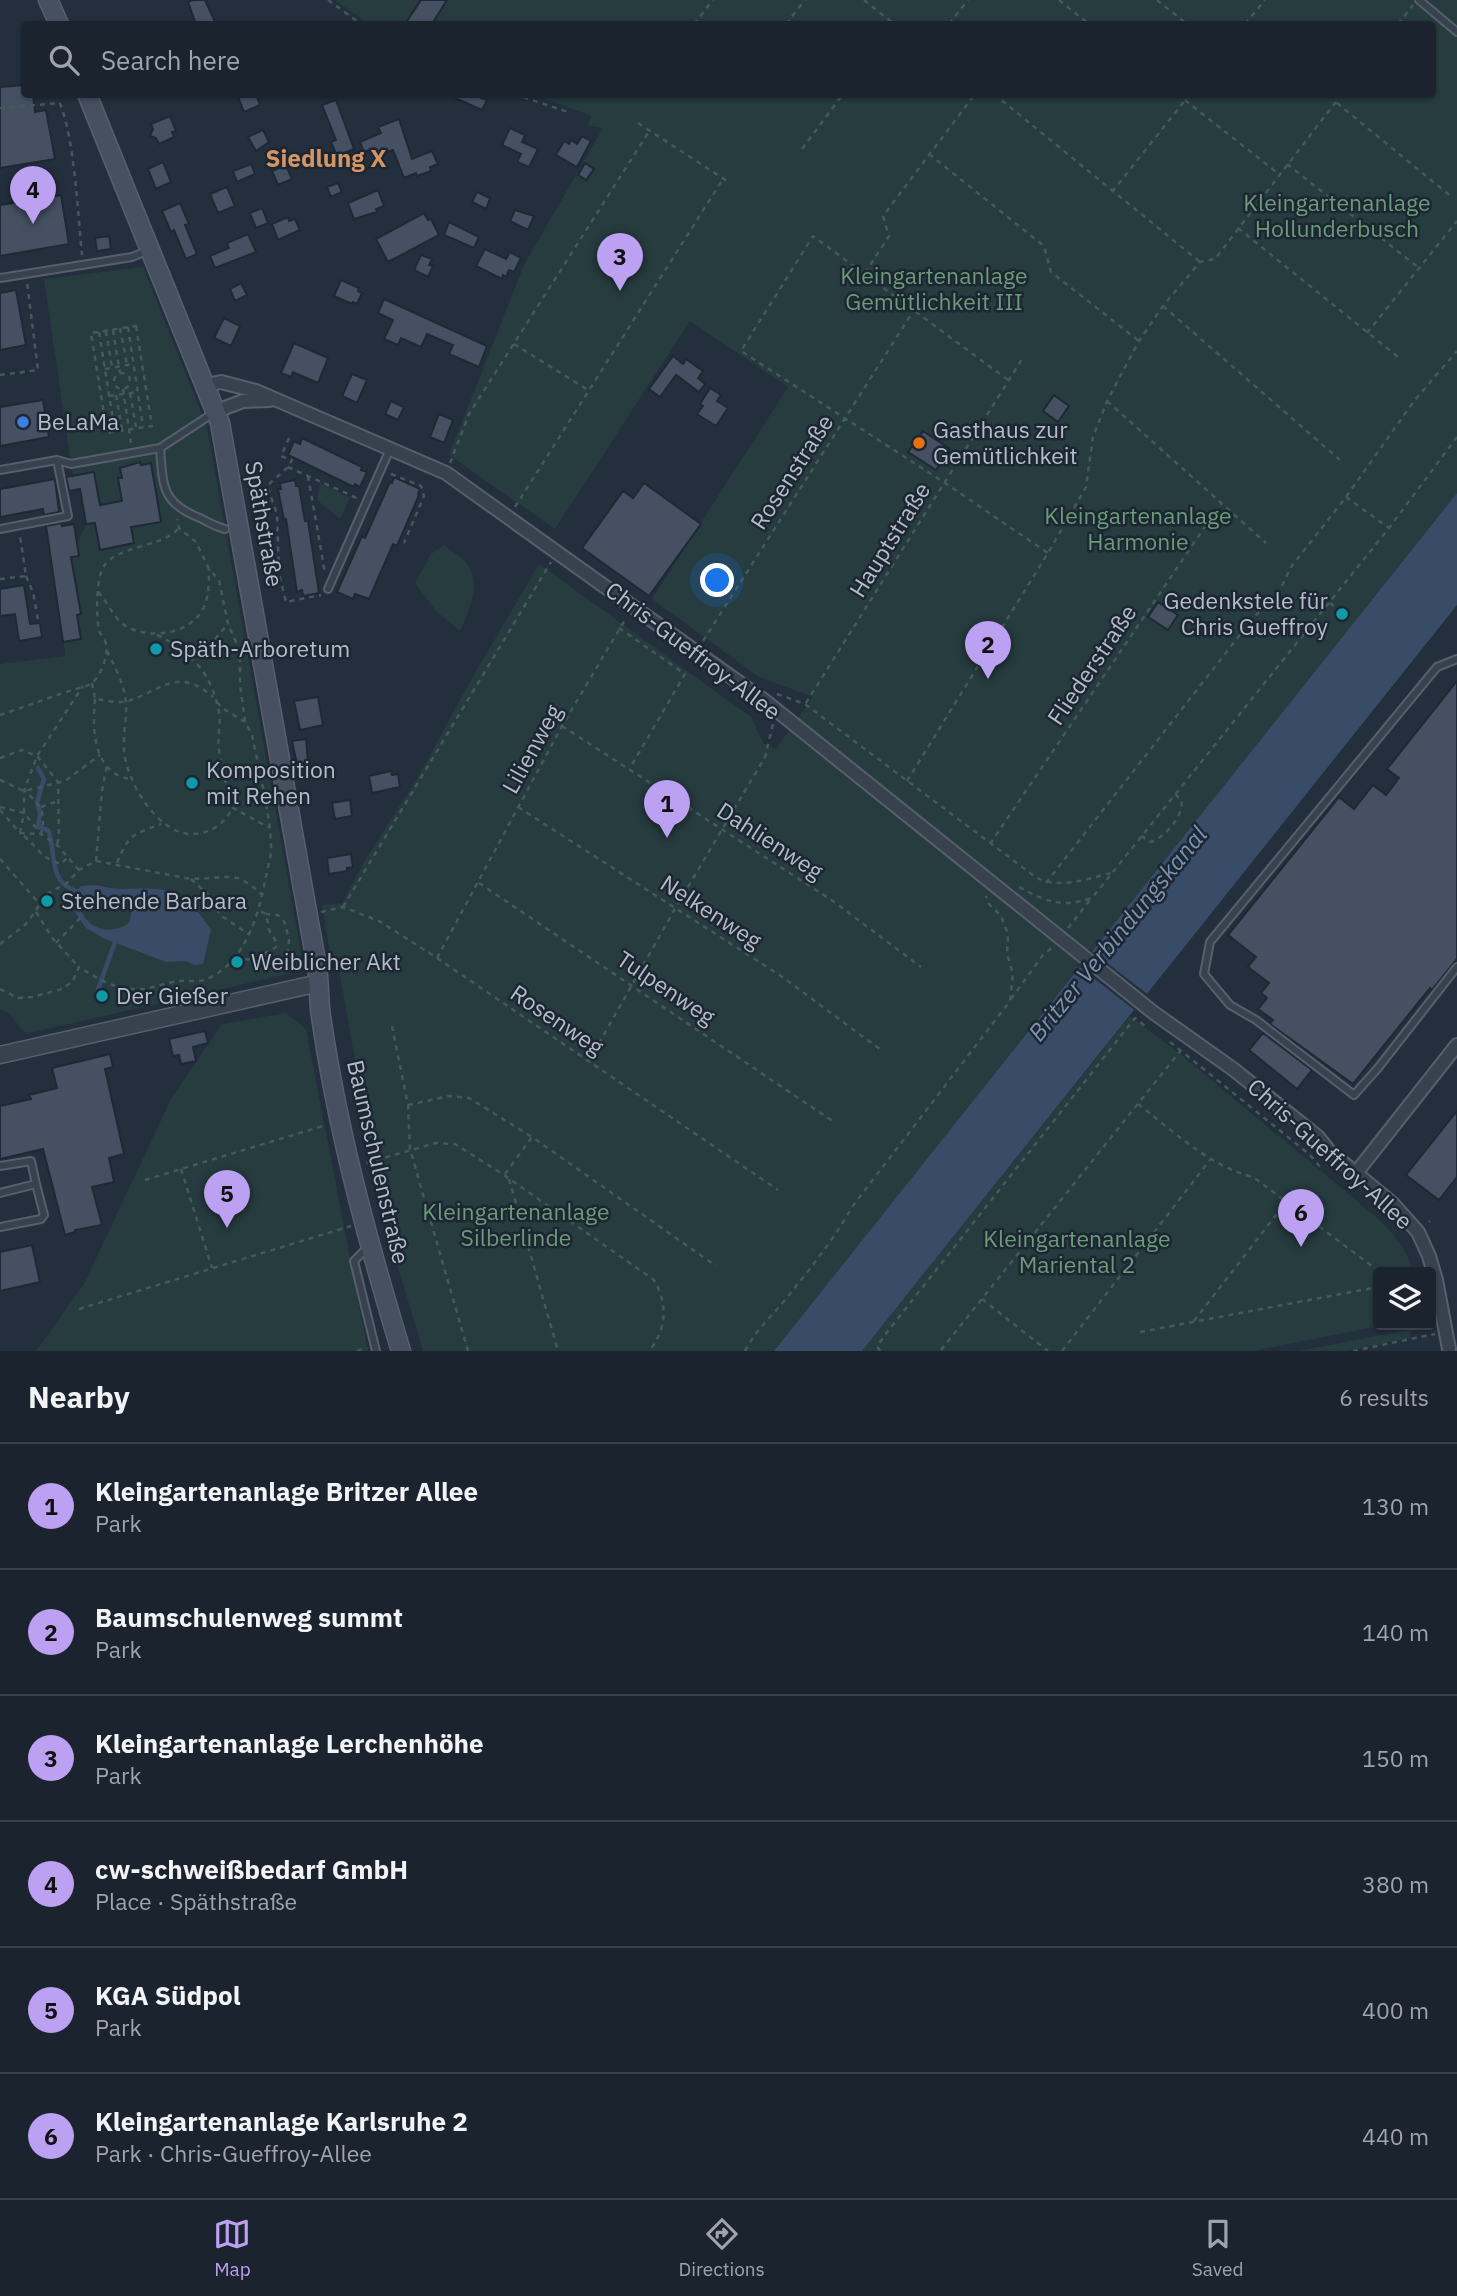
<!DOCTYPE html>
<meta charset="utf-8">
<style>
body{margin:0;font-family:"IBM Plex Sans",sans-serif;background:#282f3a;color:#f1f3f6}
.controls{position:absolute;right:21px;bottom:21px;display:grid;overflow:hidden;border-radius:7px;box-shadow:0 2px 5px #0004}
.controls button{width:63px;height:63px;display:grid;place-items:center;padding:0;border:0;border-bottom:2px solid #39404a;background:#1b232e;color:#f1f3f6;font:35px sans-serif}
.you{position:absolute;left:718px;top:581px;width:24px;height:24px;margin:-18px;border:5px solid #fff;border-radius:50%;background:#1a73e8;box-shadow:0 0 0 10px #1a73e833}
.badge{display:grid;place-items:center;width:46px;height:46px;border-radius:50%;background:#bca0f2;color:#111;font-size:23px;font-weight:700}
.pin{position:absolute;translate:-50% -58px;filter:drop-shadow(0 2px 4px #0008)}
.pin::after{content:'';position:absolute;top:37px;width:24px;height:21px;background:inherit;clip-path:polygon(0 0,100% 0,50% 100%)}
.list{margin:0;padding:0;list-style:none}
h2{display:flex;justify-content:space-between;align-items:center;height:91px;margin:0;padding:0 28px;font-size:30px}
h2 small{font-size:23px;font-weight:400;color:#a0a4aa}
.list li{display:grid;grid-template-columns:46px 1fr auto;gap:21px;align-items:center;box-sizing:border-box;height:126px;padding:0 28px;border-top:2px solid #39404a}
.list b{display:block;font-size:26px;white-space:nowrap}
.list p{margin:0;font-size:23px;white-space:nowrap;color:#a0a4aa}
.list em{font-size:23px;font-style:normal;color:#a0a4aa}
.icon{flex:none;width:38px;height:38px;fill:none;stroke:currentColor;stroke-width:2;stroke-linecap:round;stroke-linejoin:round}
.map{position:relative;flex:none;width:1457px;height:1351px;overflow:hidden}
.search{position:absolute;background:#1b232e;box-shadow:0 2px 5px #0004;left:21px;right:21px;top:21px;height:77px;display:flex;align-items:center;gap:18px;box-sizing:border-box;padding:0 24px;border-radius:7px;color:#a0a4aa;font-size:26px}
.sheet{height:847px;background:#1b232e}
nav{display:flex;justify-content:space-around;align-items:center;box-sizing:border-box;height:98px;border-top:2px solid #39404a;background:#1b232e;font-size:19px;color:#a0a4aa}
nav a{display:grid;justify-items:center;gap:4px}
nav .on{color:#bca0f2}
.map>svg:first-child{display:block}
.green{fill:#263c3f}
.water{fill:#394c67;fill-rule:evenodd}
.pier{fill:#242f3e}
.lines{fill:none;stroke-linecap:round;stroke-linejoin:round}
.stream{stroke:#394c67;stroke-width:4.5}
.building{fill:#455162;stroke:#1f2835;stroke-width:2}
.service-casing{stroke:#565f6c;stroke-width:10}
.minor-casing{stroke:#565f6c;stroke-width:16}
.tertiary-casing{stroke:#565f6c;stroke-width:19}
.secondary-casing{stroke:#565f6c;stroke-width:21}
.path{stroke:#44595c;stroke-width:2.5;stroke-dasharray:5 5;stroke-linecap:butt}
.service{stroke:#38414e;stroke-width:6}
.minor{stroke:#38414e;stroke-width:12}
.tertiary{stroke:#38414e;stroke-width:16}
.secondary{stroke:#465061;stroke-width:18}
.shop-dot{fill:#3f7fe0;stroke:#1d2633;stroke-width:2.5}
.food-dot{fill:#e8710a;stroke:#1d2633;stroke-width:2.5}
.culture-dot{fill:#0f9aa8;stroke:#1d2633;stroke-width:2.5}
.labels{text-anchor:middle;stroke-width:5;stroke-linejoin:round;paint-order:stroke}
.park-label{font-size:23px;fill:#6b9a76;stroke:#1d2633}
.poi-label{font-size:23px;fill:#b4bcc9;stroke:#1d2633;text-anchor:start}
.street-label{font-size:23px;fill:#b4bcc9;stroke:#1d2633}
.neighbourhood-label{font-size:24px;font-weight:bold;fill:#d59563;stroke:#1d2633}
.water-label{font-size:24px;font-style:italic;fill:#7c92b1;stroke:#1d2633}
</style>
<div class="map">
<svg width="1457" height="1351" viewBox="0 0 1457 1351">
<rect width="100%" height="100%" fill="#242f3e"/>
<path class="green" d="M335,0h1122v493l-683,858h-351l-42,-141 -43,-247 -7,-4 -9,-54 20,-2 26,-48 49,-76 51,-94 71,-121 212,153 13,27 12,5 37,-52 -54,-20 -107,-78 136,-212 -98,-66 -135,208 -106,-74 75,-190 79,-137 -16,-3 5,-9 -57,-21 897,-1v-70h-1063z
M143,267l64,160 95,531 -10,15 -267,61 -15,-20 -10,-5v-345l65,-8 -4,-38 19,-4 -9,-57 15,-33 -6,-35 -4,1 -5,-26 -27,-185z
M320,483l30,15 -10,21 -23,-19z
M444,545c7,6 21,14 25,22 12,20 -1,46 -9,64l-24,-20 -21,-28 16,-29z
M286,1013l20,16 62,322h-332l48,-67 87,-185 51,-75z
M1130,1016l49,37 203,169c15,16 25,30 32,50h-36v53h6l-131,26h-391z
M1412,1329l-2,9 -65,13h-46z"/>
<path class="water" d="M1457,493v112l-595,746h-88z
M94,885c9,1 19,4 28,4 48,-2 62,-1 89,41l-8,34 -9,1 -8,-4 -20,1 -63,-24 -17,-10 -10,-14 -4,-17 9,-11zM89,897c6,2 11,4 17,4 4,0 7,-3 11,-3 14,-1 16,15 12,25 -20,14 -44,5 -50,-18l1,-4z"/>
<path class="pier" d="M1089,949l61,47 -13,16 -60,-47z"/>
<g class="lines">
<path class="stream" d="M38,768l6,11 -7,23 3,11 -2,14 10,3c9,21 -1,52 28,61
M96,995l19,-53"/>
</g>
<path class="building" d="M193,0h12l11,24h-20l-8,-22z
M421,0h26l-15,24h-27z
M24,85v9h9l2,18 11,-2 9,49 -55,9v-81z
M237,94h19l4,11 -16,7z
M446,94h26l15,6 -5,10z
M336,100l18,49 -17,7 -6,-14 5,-2 -14,-35z
M170,116l6,15 -4,1 2,5 -15,7 -3,-6 -6,-2 3,-7 -2,-5z
M399,119l13,40 20,-8 6,13 -8,3 1,4 -14,5 -1,-3 -12,5 -11,-28 -16,5 -3,-7 -10,4 -4,-10 21,-9 -3,-6z
M510,128l15,7 -3,7 16,7 -9,18 -12,-5 4,-8 -19,-9z
M263,130l6,12 -13,9 -8,-14z
M582,136l9,5 -14,26 -21,-12 8,-14 5,3 2,-4 6,4z
M163,162l8,20 -15,7 -8,-20z
M585,163l9,6 -8,11 -8,-5z
M251,164l4,10 -18,8 -4,-11z
M286,165l6,14 -14,6 -6,-14z
M338,183l4,9 -11,5 -4,-10z
M227,187l8,19 -17,7 -8,-19z
M378,190l6,16 -8,3 1,3 -23,7 -6,-16z
M477,192l13,6 -4,11 -14,-7z
M61,195l8,49 -69,12v-51z
M180,203l9,21 -4,1 12,29 -11,5 -12,-29 -3,2 -9,-21z
M262,208l6,15 -12,5 -6,-15z
M515,210l19,6 -6,14 -18,-9z
M424,213l4,7 3,-1 8,16 -51,27 -12,-23z
M288,217l1,4 6,-2 5,11 -22,10 -6,-16z
M449,222l30,15 -5,11 -30,-13z
M248,234l8,18 -41,16 -5,-12 19,-8 -2,-5z
M109,236l2,13 -14,2 -2,-13z
M485,249l21,10 4,-7 11,6 -7,14 -5,-2 -3,7 -3,-2 -1,4 -26,-13z
M421,255l11,4 -3,6 4,1 -5,11 -14,-7z
M341,280l18,8 -1,3 4,2 -5,11 -4,-2 -1,2 -18,-8z
M241,283l6,12 -12,6 -5,-12z
M16,290l10,55 -26,5v-57z
M384,299l103,47 -8,21 -30,-13 4,-9 -26,-11 -6,13 -20,-9 -3,7 -14,-6 9,-19 -15,-7z
M224,318l16,8 -9,20 -17,-8z
M294,343l34,15 -10,25 -25,-11 -2,5 -10,-4z
M673,356l10,8 3,-5 17,12 -5,7 7,6 -6,8 -23,-17 -16,22 -11,-8z
M352,374l15,6 -10,23 -15,-7z
M710,388l11,7 -4,6 11,7 -12,18 -19,-12 6,-8 -3,-2z
M1054,395l15,11 -11,16 -15,-11z
M43,400l6,37 -49,9v-39z
M391,401l13,6 -6,13 -13,-6z
M439,414l14,6 -9,23 -14,-6z
M923,431l27,18 -14,21 -28,-18z
M302,438l60,29 -1,3 6,2 -7,15 -5,-3 -1,3 -66,-32 6,-14 6,3z
M140,462l1,3 10,-2 10,59 -30,5 3,16 -34,7 -5,-27 -9,1 -6,-35 -11,2 -3,-14 28,-5 6,33 22,-4 -4,-23h4l-2,-10z
M394,477l26,12 -2,5 1,1 -22,51 -4,-2 -24,55 -14,-5 -2,5 -16,-7 25,-56 3,2 25,-56 2,1z
M55,479l4,33 -15,3 -1,-6 -43,8v-28z
M295,480l1,6h3l6,35h3l11,72 -16,3 -1,-6 -5,2 -11,-73 -2,1 -6,-31h3l-1,-6z
M644,483l57,41 -52,72 -67,-48 41,-57 10,7z
M61,523l1,3 12,-2 5,32 -8,1 10,57 -4,1 4,24 -18,3 -17,-116z
M24,585l6,39 10,-1 2,14 -23,4 -4,-27 -15,2v-27z
M1158,602l20,13 -10,15 -20,-13z
M1457,681v278l-25,31 -2,-2 -77,96 -83,-60 3,-4 -15,-11 9,-11 -6,-5 8,-10 -21,-16 8,-10 -28,-22 111,-138 15,12 19,-24 13,10 13,-17 -12,-9z
M318,697l5,28 -23,5 -6,-29z
M306,739l2,23 -11,2 -5,-23z
M391,771l1,4 6,-1 2,13 -28,6 -3,-17z
M350,800l2,16 -17,3 -3,-16z
M351,854l2,13 -6,1v3l-18,3 -2,-16z
M205,1031l3,12 -15,4 3,14 -15,3 -2,-9 -6,1 -4,-17z
M1263,1033l49,37 -15,19 -48,-39z
M110,1054l3,13 -8,2 19,85 -15,4 5,24 -22,5 10,38 -27,5v2l-10,3 -22,-86 -43,10v-53l31,-7 -2,-4 28,-7 -5,-20z
M1457,1111v66l-18,23 -33,-25z
M32,1245l8,37 -40,9v-39z"/>
<g class="lines">
<defs>
<path id="service" d="M1419,0l38,32
M0,278l132,-21 17,-7
M160,448c3,37 1,55 40,70 8,4 16,9 25,11
M0,470l57,-10 14,4 89,-16 55,-36
M0,529l68,-13 -11,-56
M328,589l62,-140
M1457,659l-20,8 -227,275 -6,32 26,31 26,15 98,75 24,-27 79,-101
M0,1166l31,-5 5,23
M0,1193l36,-9 8,31 -3,4 -41,8
M369,1246l-15,15 22,90"/>
<path id="minor" d="M207,385l14,-3 35,9 190,82 319,228 389,312 79,56 85,68 12,15 63,52 25,28 11,24 7,24 13,69
M217,411l26,-10 27,-1
M1356,1173l101,-128"/>
<path id="tertiary" d="M0,1055l319,-72"/>
<path id="secondary" d="M48,0l11,24
M87,94l133,329 97,544c2,14 2,28 3,42 16,116 47,230 81,342"/>
</defs>
<use href="#service" class="service-casing"/>
<use href="#minor" class="minor-casing"/>
<use href="#tertiary" class="tertiary-casing"/>
<use href="#secondary" class="secondary-casing"/>
<path class="path" d="M328,0l33,24
M864,0l30,24
M1059,0l30,24
M1157,0l30,24
M694,24l19,-24
M786,24l19,-24
M949,24l19,-24
M1245,24l20,-24
M1398,24l15,-19
M55,94c19,27 23,124 27,161
M514,94l57,19
M994,94l206,168
M1177,94l102,80
M1337,103l116,95
M0,108l60,-5
M638,123l92,60
M802,149l41,-55
M929,154l115,92 7,26 88,69
M1287,164l132,104
M1112,192l78,-98
M1238,228l160,129
M865,273l24,-37 -6,-20 92,-122
M1163,306l177,154
M136,326l16,100 -45,7 -16,-100z
M128,327l15,100
M120,328l7,37
M113,330l7,43
M106,331l6,36
M99,332l16,100
M1367,333l90,-112
M514,344l74,46
M105,369l28,-5
M114 381a8 8 0 1 1 16 0a8 8 0 1 1-16 0Z
M0,375l38,-5 -11,-88
M1008,380l-195,-144 -72,115 204,132 103,70
M123,389l8,54
M130,393l6,34
M116,395l6,35
M109,396l28,-4
M1107,401l159,142
M289,438l-8,18 11,4 -4,7 -21,19 10,28 2,59 7,29 35,-7
M450,463l19,-49 181,-284
M288,467l71,32
M391,474l30,12 3,10 -20,47
M308,476l17,97
M1346,497l43,31
M515,507l208,-328
M26,576l7,16 5,28
M0,579l26,-3 -6,-40
M98,592c10,10 15,26 28,34 23,14 65,9 78,-19 5,-11 5,-26 5,-38
M1330,603l8,7
M619,628l66,46 -55,94
M157,635c34,16 55,39 62,77 2,12 -2,26 0,38 3,20 8,39 14,58l35,19
M703,641l211,-331
M107,651c8,16 17,32 19,51 1,16 -3,32 -2,48 2,31 32,81 65,84 20,1 34,-9 44,-26
M190,655l19,-9 19,-22
M92,683l3,16c10,1 23,5 33,2 34,-11 50,-35 85,-4
M777,694l28,10 232,174c22,11 51,1 74,-5
M95,699c-3,30 -2,74 35,80
M217,702l5,6 23,14
M806,703l218,-347
M0,715c24,-8 48,-17 72,-25 5,-2 15,-3 20,-7 9,-7 17,-29 14,-39 -1,-6 -6,-9 -7,-14 -3,-15 -3,-52 5,-64 14,-21 58,-18 75,-38
M562,726l271,175 88,66
M0,758l22,-8 15,6 21,26 1,55 -2,8
M0,780l24,11 41,-10 35,-26
M907,781l141,-228 38,-66 7,-50 14,-36 32,-60 24,-35 37,-44 15,-3 127,-165
M0,807l24,6 -4,20c17,12 19,25 41,31l6,-6
M41,807l17,-6
M518,807l263,169 100,74
M0,810l20,23 21,1c5,-23 1,-27 -16,-43
M1141,836l10,6c15,-6 31,-24 31,-41l-7,-7
M990,844l231,-341
M0,859l38,43
M96,861l6,-70 5,-26
M117,863c12,-29 15,-28 44,-39
M79,870l-22,-25 -16,-11 -17,-21v-22l13,-35 46,-70
M191,879l22,20 7,16 30,20
M479,883l355,239
M1046,883l207,-265 25,-24 13,-27 55,-70 68,-96 43,-50
M1019,887c28,15 42,21 73,11l297,-370 68,-91
M343,907l208,-345
M36,912l17,27 26,28
M321,912l22,-5 36,14 58,37 341,232
M1068,928l22,-28
M56,943l28,-29
M0,944l24,-18 12,-15 7,-15 24,-13 12,-13 17,-9 95,18 34,-2 13,1 13,7 11,10
M262,954l11,7 8,-1 6,-5 2,-14 -4,-18 -7,-8 -12,-1
M236,955c14,10 27,0 40,-8l1,-4 -8,-13 -3,-16 -8,-4
M437,958l125,-232 64,-108
M0,989l18,9 14,-1 30,-8 11,-8 6,-14c21,13 38,24 64,22 13,-2 25,-7 37,-8 9,-1 18,2 27,-2 39,-17 52,-65 59,-103 2,-10 6,-21 5,-31 -1,-33 -13,-78 -19,-111l-7,-12 -5,-38v-23l-4,-19 -8,-18 -9,-44 -10,-11 -13,-27 -17,-14 -2,-9
M1011,999l32,-44 10,-8
M392,1026l16,79 2,44 58,202
M1170,1042l139,112 12,14
M589,1061l87,-154 89,-150 8,-33
M1138,1104c35,27 71,62 115,73l127,95
M408,1105l41,-9 20,2 63,39
M366,1163l70,-20 19,1 49,31 150,105c14,24 13,49 -5,71
M181,1169l31,99
M505,1174l27,-37 184,129
M509,1179l49,172
M145,1180l181,-55
M1429,1222l1,-1
M982,1299l66,52
M79,1309l272,-83
M1194,1321l92,-119
M1140,1332l238,-45
M941,1350l240,-300
M357,1351l10,-3
M745,1351c11,-21 25,-33 40,-51 24,-30 48,-59 67,-93l158,-206 3,-27 -6,-20 1,-20 -7,-18 -12,-12 -3,-8
M880,1351l-3,-5 11,-15 247,-313 10,8 1,-2
M1062,1351l148,-191
M1353,1351l82,-17"/>
<use href="#service" class="service"/>
<use href="#minor" class="minor"/>
<use href="#tertiary" class="tertiary"/>
<use href="#secondary" class="secondary"/>
</g>
<circle class="shop-dot" cx="23" cy="422" r="7"/>
<circle class="food-dot" cx="919" cy="443" r="7"/>
<g class="culture-dot">
<circle cx="1342" cy="614" r="7"/>
<circle cx="156" cy="649" r="7"/>
<circle cx="192" cy="783" r="7"/>
<circle cx="47" cy="901" r="7"/>
<circle cx="237" cy="962" r="7"/>
<circle cx="102" cy="996" r="7"/>
</g>
<g class="labels">
<g class="park-label">
<text x="1337" y="211">Kleingartenanlage<tspan x="1337" dy="26">Hollunderbusch</tspan></text>
<text x="934" y="284">Kleingartenanlage<tspan x="934" dy="26">Gemütlichkeit III</tspan></text>
<text x="1138" y="524">Kleingartenanlage<tspan x="1138" dy="26">Harmonie</tspan></text>
<text x="516" y="1220">Kleingartenanlage<tspan x="516" dy="26">Silberlinde</tspan></text>
<text x="1077" y="1247">Kleingartenanlage<tspan x="1077" dy="26">Mariental 2</tspan></text>
</g>
<g class="poi-label">
<text x="37" y="430">BeLaMa</text>
<text x="933" y="438">Gasthaus zur<tspan x="933" dy="26">Gemütlichkeit</tspan></text>
<text x="1328" y="609" text-anchor="end">Gedenkstele für<tspan x="1328" dy="26">Chris Gueffroy</tspan></text>
<text x="170" y="657">Späth-Arboretum</text>
<text x="206" y="778">Komposition<tspan x="206" dy="26">mit Rehen</tspan></text>
<text x="61" y="909">Stehende Barbara</text>
<text x="251" y="970">Weiblicher Akt</text>
<text x="116" y="1004">Der Gießer</text>
</g>
<g class="street-label">
<text transform="translate(792 472) rotate(-57)" y="8">Rosenstraße</text>
<text transform="translate(264 524) rotate(80)" y="8">Späthstraße</text>
<text transform="translate(890 540) rotate(-58)" y="8">Hauptstraße</text>
<text transform="translate(693 651) rotate(37)" y="8">Chris-Gueffroy-Allee</text>
<text transform="translate(1092 665) rotate(-56)" y="8">Fliederstraße</text>
<text transform="translate(532 749) rotate(-61)" y="8">Lilienweg</text>
<text transform="translate(770 841) rotate(33)" y="8">Dahlienweg</text>
<text transform="translate(711 912) rotate(33)" y="8">Nelkenweg</text>
<text transform="translate(666 988) rotate(34)" y="8">Tulpenweg</text>
<text transform="translate(557 1020) rotate(34)" y="8">Rosenweg</text>
<text transform="translate(1330 1154) rotate(42)" y="8">Chris-Gueffroy-Allee</text>
<text transform="translate(378 1162) rotate(77)" y="8">Baumschulenstraße</text>
</g>
<g class="neighbourhood-label">
<text x="326" y="167">Siedlung X</text>
</g>
<g class="water-label">
<text transform="translate(1118 934) rotate(-51)" y="8">Britzer Verbindungskanal</text>
</g>
</g>
</svg>
<div class="controls">
<button><svg class="icon" aria-label="layers" viewBox="0 0 24 24"><path d="M12 4l9 5-9 5-9-5zM3 14l9 5 9-5"/></svg></button>
</div>
<div class="you"></div>
<div class="pin badge" style="left:667px;top:838px">1</div>
<div class="pin badge" style="left:988px;top:679px">2</div>
<div class="pin badge" style="left:620px;top:291px">3</div>
<div class="pin badge" style="left:33px;top:224px">4</div>
<div class="pin badge" style="left:227px;top:1228px">5</div>
<div class="pin badge" style="left:1301px;top:1247px">6</div>
<div class="search"><svg class="icon" aria-label="search" viewBox="0 0 24 24"><circle cx="10" cy="10" r="6"/><path d="M15 15l6 6"/></svg>Search here</div>
</div>
<section class="sheet">
<h2>Nearby<small>6 results</small></h2>
<ul class="list">
<li><span class="badge">1</span><div><b>Kleingartenanlage Britzer Allee</b><p>Park</p></div><em>130 m</em></li>
<li><span class="badge">2</span><div><b>Baumschulenweg summt</b><p>Park</p></div><em>140 m</em></li>
<li><span class="badge">3</span><div><b>Kleingartenanlage Lerchenhöhe</b><p>Park</p></div><em>150 m</em></li>
<li><span class="badge">4</span><div><b>cw-schweißbedarf GmbH</b><p>Place · Späthstraße</p></div><em>380 m</em></li>
<li><span class="badge">5</span><div><b>KGA Südpol</b><p>Park</p></div><em>400 m</em></li>
<li><span class="badge">6</span><div><b>Kleingartenanlage Karlsruhe 2</b><p>Park · Chris-Gueffroy-Allee</p></div><em>440 m</em></li>
</ul>
</section>
<nav>
<a class="on"><svg class="icon" aria-label="map" viewBox="0 0 24 24"><path d="M3 6l6-2 6 2 6-2v14l-6 2-6-2-6 2zM9 4v14M15 6v14"/></svg>Map</a>
<a><svg class="icon" aria-label="directions" viewBox="0 0 24 24"><path d="M12 3l9 9-9 9-9-9zM9 14v-3h6M13 9l2 2-2 2"/></svg>Directions</a>
<a><svg class="icon" aria-label="saved" viewBox="0 0 24 24"><path d="M7 4h10v16l-5-4-5 4z"/></svg>Saved</a>
</nav>
